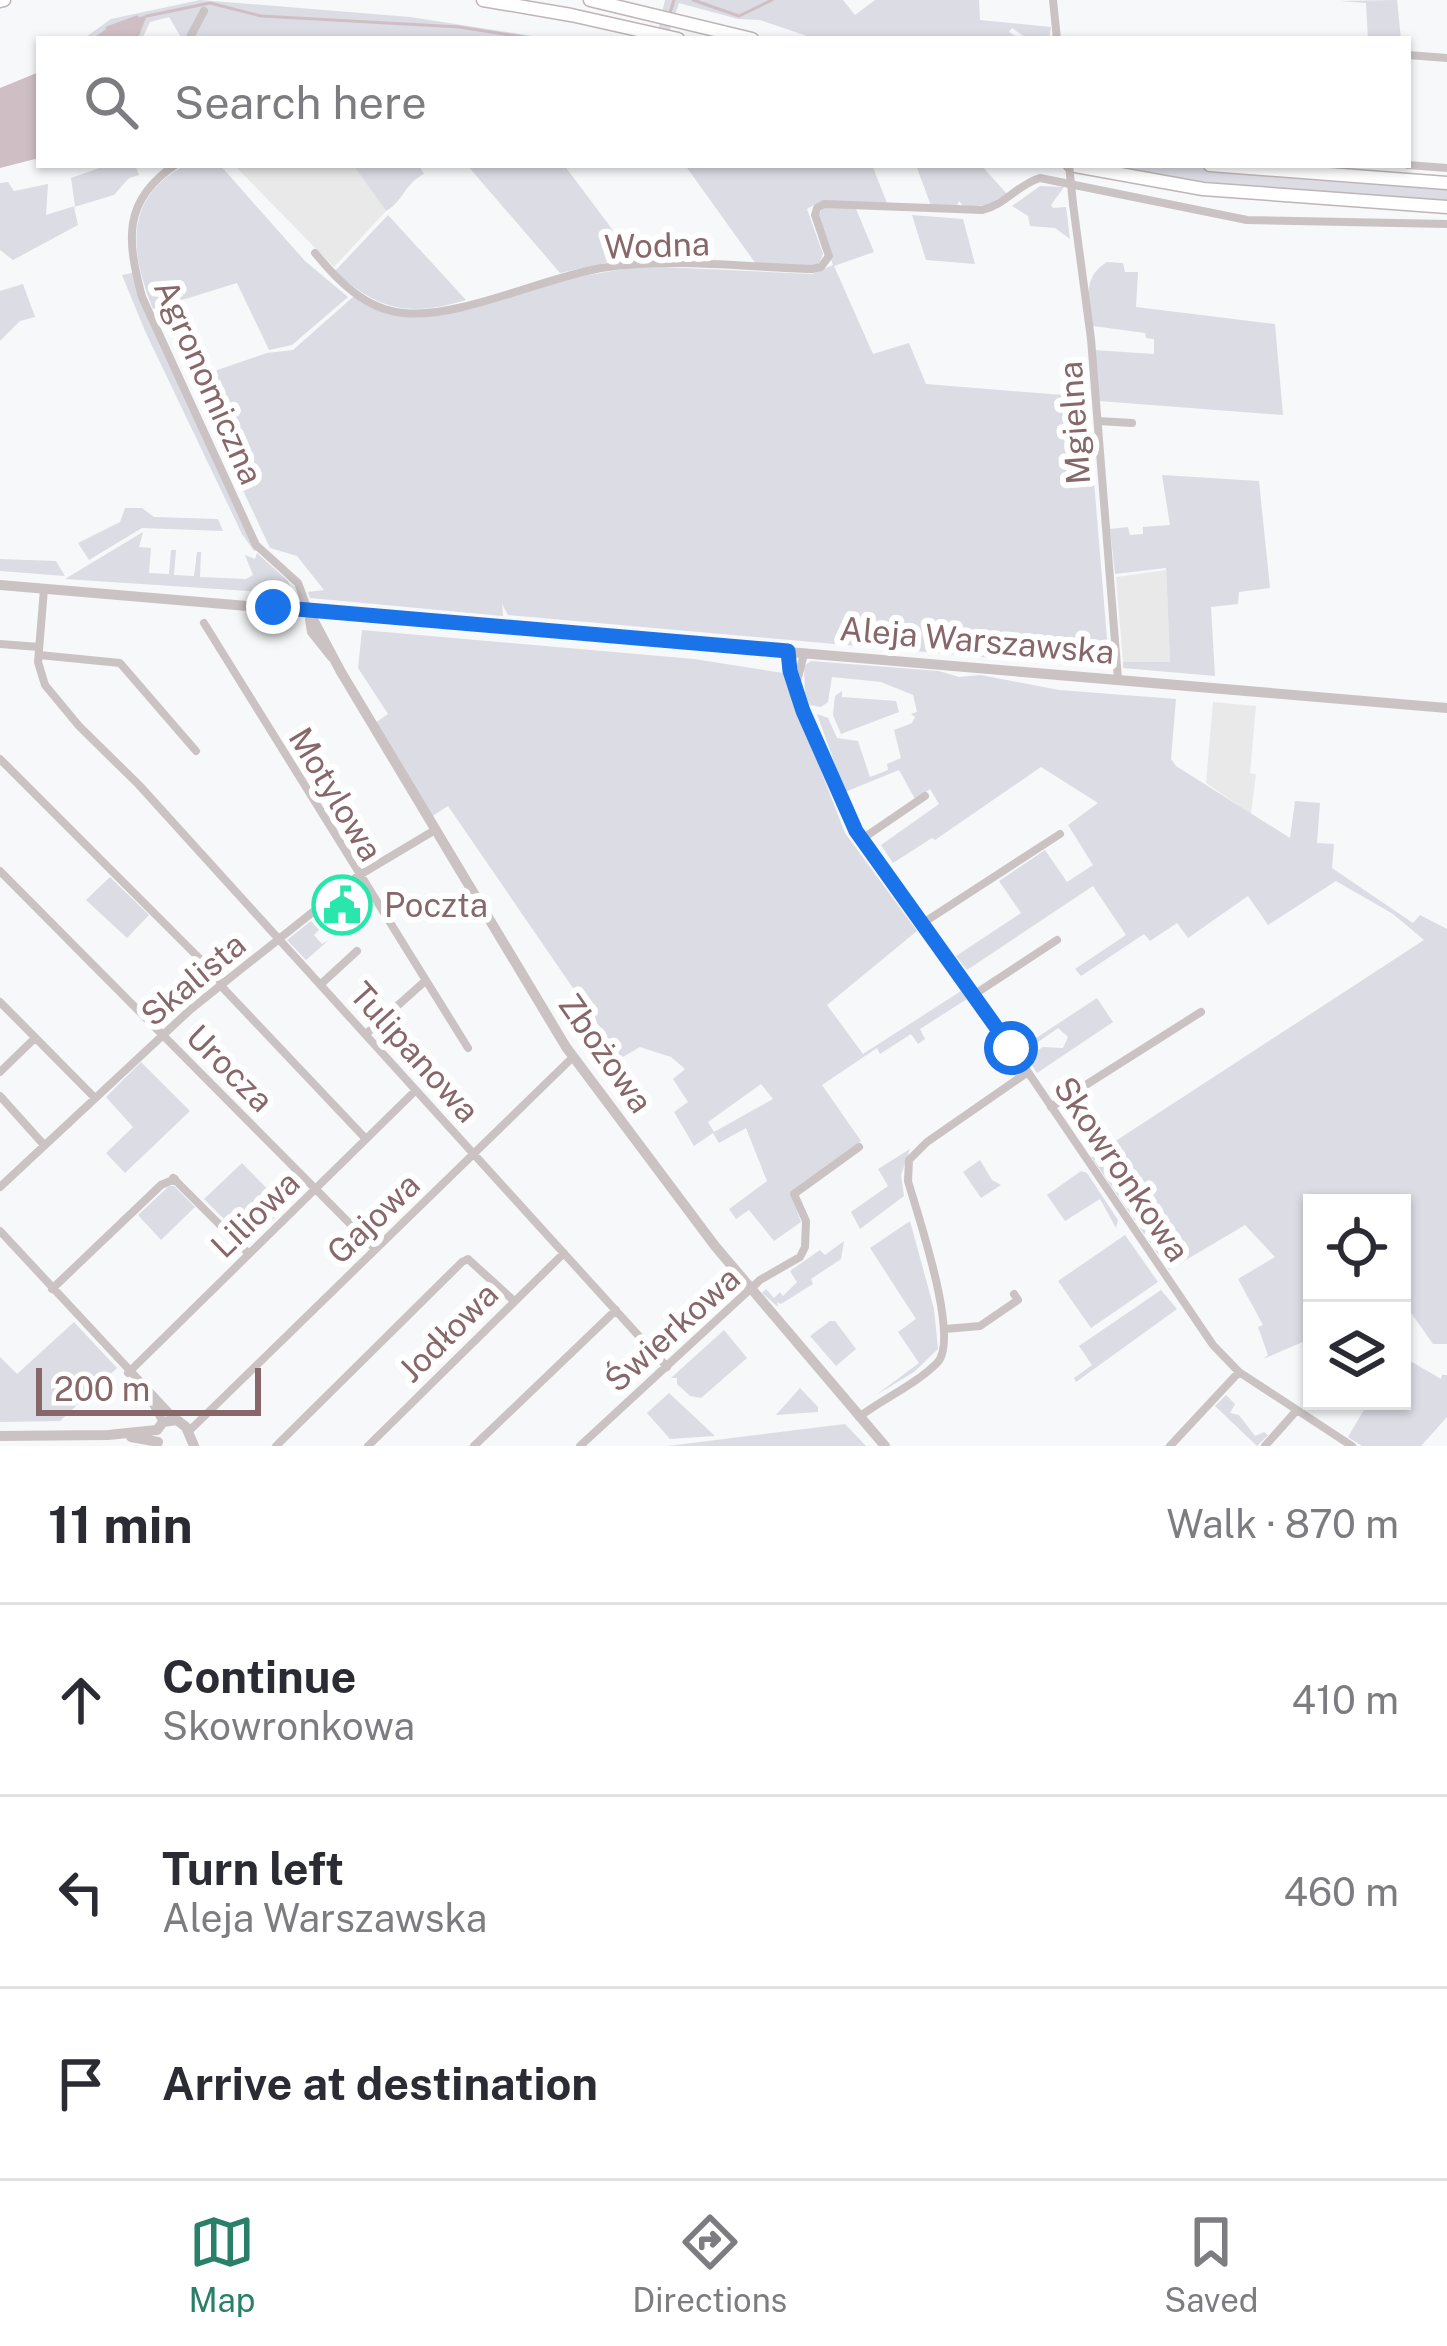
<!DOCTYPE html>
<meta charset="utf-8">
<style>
body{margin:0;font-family:"Public Sans",sans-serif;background:#f7f7f7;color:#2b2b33}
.controls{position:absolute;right:36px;bottom:36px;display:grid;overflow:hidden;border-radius:0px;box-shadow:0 3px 9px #0004}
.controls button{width:108px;height:108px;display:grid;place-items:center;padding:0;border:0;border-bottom:3px solid #e1e1e2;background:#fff;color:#2b2b33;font:60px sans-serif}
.scale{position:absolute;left:36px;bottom:30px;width:225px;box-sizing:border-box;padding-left:12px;border:6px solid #88676a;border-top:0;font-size:33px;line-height:42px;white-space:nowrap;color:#88676a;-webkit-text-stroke:9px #fff;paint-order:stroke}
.stop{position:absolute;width:36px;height:36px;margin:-27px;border:9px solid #1a73e8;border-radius:50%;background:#fff}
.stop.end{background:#1a73e8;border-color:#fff;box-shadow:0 3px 12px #0008}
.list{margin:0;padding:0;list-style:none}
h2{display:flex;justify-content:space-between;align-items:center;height:156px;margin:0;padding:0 48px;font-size:51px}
h2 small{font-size:39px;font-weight:400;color:#7c7c81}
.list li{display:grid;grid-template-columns:78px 1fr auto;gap:36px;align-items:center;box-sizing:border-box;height:192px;padding:0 48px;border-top:3px solid #e1e1e2}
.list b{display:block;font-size:45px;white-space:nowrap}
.list p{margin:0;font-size:39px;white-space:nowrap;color:#7c7c81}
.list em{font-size:39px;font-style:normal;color:#7c7c81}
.icon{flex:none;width:66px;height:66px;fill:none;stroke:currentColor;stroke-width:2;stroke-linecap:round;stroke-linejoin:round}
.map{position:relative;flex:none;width:1447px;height:1446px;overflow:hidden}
.search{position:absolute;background:#fff;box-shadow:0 3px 9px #0004;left:36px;right:36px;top:36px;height:132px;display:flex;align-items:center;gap:30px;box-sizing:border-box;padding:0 42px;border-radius:0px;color:#7c7c81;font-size:45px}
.sheet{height:732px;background:#fff}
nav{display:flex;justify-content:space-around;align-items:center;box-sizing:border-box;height:168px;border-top:3px solid #e1e1e2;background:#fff;font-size:33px;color:#7c7c81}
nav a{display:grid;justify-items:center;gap:6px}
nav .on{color:#2a7f69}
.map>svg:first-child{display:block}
.built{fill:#e9e9ea}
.green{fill:#dcdce5;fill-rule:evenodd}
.water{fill:#cfbfc4}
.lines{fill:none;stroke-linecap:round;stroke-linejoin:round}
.stream{stroke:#cfbfc4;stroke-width:3}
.primary-casing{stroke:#bfb5b6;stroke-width:15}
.minor{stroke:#cbc2c3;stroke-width:8}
.tertiary{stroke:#cbc2c3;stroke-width:10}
.primary{stroke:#fff;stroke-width:12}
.minor-bridge{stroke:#cbc2c3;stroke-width:8}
.route{stroke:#1a73e8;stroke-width:15}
.labels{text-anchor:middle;stroke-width:12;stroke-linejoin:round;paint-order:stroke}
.street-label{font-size:33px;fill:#88676a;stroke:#fff}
.poi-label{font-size:33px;fill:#88676a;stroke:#fff;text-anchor:start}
</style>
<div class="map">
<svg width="1447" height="1446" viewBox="0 0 1447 1446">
<rect width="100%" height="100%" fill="#f6f8f9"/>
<path class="built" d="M234,165h119l33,46 -52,56z
M1166,570l4,92h-47l-7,-85z
M1213,702l43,4 -6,67 6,1 -5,40 -45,-31z"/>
<path class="green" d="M200,0l210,17 142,22h-370l-13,-22 -19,5 -8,17h-4l8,-22c-25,3 -43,19 -63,22l28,-20z
M665,0h178l12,15 20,-15h104l1,20 71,7 -2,12h-21l-16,-11 -3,4 11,7h-204l-56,-19 -22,-1 -59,-16 -12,36h-11z
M1397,0l4,39h-33l-2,-36 -26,-2z
M108,165h27l4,10 -10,3 -15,17 -40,12 4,18 -65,35 -13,-10v-67l8,-1 6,9 34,-7 -2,31 29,-9 -4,-28z
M186,165h34l85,96 43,36 -56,48 -23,5 -32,-67 -84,26c-23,-57 -30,-112 33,-144z
M353,165h66l5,9c-20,10 -21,28 -38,37z
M467,165h97l69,92 -73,16z
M685,165h187l15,38 -73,2 -7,4 16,45 -5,12 -62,-2z
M916,165h65l26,29 -20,11 -23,2 -5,-6 -2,5h-26z
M1087,165h81l279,23v16l-237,-18z
M1040,186l24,1 -13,18 2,3 13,-1 4,32 -15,-11 -25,-2 -2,-10 -16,-10z
M824,206l32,3 18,43 -40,14 39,88 36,-11 17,41 161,13 22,266 -89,-7 -5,4 -507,-45 -6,-11 1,12 -193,-18 -2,-6 16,-2 -27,-34 -27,-8 -79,-169 76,-26 26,-3 61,-54 50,21 39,-3 116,-34 83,-14 170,8 21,-9 -16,-47z
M388,215l78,85c-56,17 -88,11 -131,-29z
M912,215l51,4 12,45 -49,-4z
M1107,262l16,1 2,9h13l-2,35 139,17 8,91 -184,-14 -5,-51 60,4v-15l-8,-1 -1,-5 -52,-7c-4,-25 -12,-48 14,-64z
M136,272l6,25 117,253 -5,1 -12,-17 -97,-203 -23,-56z
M23,284l12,33 -15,4 -20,20v-50z
M1162,475l97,6 11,107 -31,4 -1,12 -27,3 4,69 -92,-8v-6h47l-4,-94 -51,6 -5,-45 18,-2 2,8 13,-1v-7l27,-2z
M125,508h17l12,9 64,2 5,12 -81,-3 -53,32 -11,-17 42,-21z
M143,532l-4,15 12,1 -2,25 20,1 2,-24h5l-2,25 20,1 3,-24h4l-1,25 46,2 7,-4 -8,-20 10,4 2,-6 31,28 5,13 -228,-15z
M0,559l56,2 9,15 -65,-5z
M362,630l332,29 89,14 62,160 72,98 -90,74 36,49 98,-63 6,8 -47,30 5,10 -7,5 -7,-10 -31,20 -3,-6 -55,37 39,56 -71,52 11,29 -27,19 -25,-31 -13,9 -7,-10 38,-28 -21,-53 -27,15 -6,-10 -19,13 -20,-34 14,-10 -15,-23 12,-10 -14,-12 -31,-10 -19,11 -173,-252 -17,11 -56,-94 13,-9 -30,-46zM761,1084l12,15 -59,33 -6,-10z
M811,661l128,10 20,6 21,-2 79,15 117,9 -5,60 5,7 114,72 5,-37 25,2 -3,40 17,1 -2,24 81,55 7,-8 27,14v415h-14l-31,-44v-97h-90v135l-49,21 5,-4 -10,-28 5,-2 -25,-46 37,-22 -30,-32 -76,45 -78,-113 333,-217 -31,-26 -57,-33 -68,44 -20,-29 -60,42 -11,-15 -27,18 -6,-7 -63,42 -6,-7 51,-34 -33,-49 -126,84 -11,-14 65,-43 -22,-32 46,-31 22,32 26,-17 -25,-40 30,-22 -57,-36 -106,73 -3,-2 -39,25 -12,-18 58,-41 -9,-15 -15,10 -16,-29 -54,22 -28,-78 11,4 9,20 21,3 12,36 18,-7 -1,-6 14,-6 -7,-28 18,-7 3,-6 -4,-3 6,-2 -4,-17 -32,-13 -49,-5 -4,25 -7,5 -11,-2 -5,-9 -1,-30z
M842,691v6l54,4 3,11 -58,22 -8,-19 2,-19z
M110,877l39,38 -22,23 -41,-38z
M311,921l8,9 -5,5 8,9 7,-4 -23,20 -19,-20z
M1097,998l16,24 -76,51 -10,-16 16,-10 20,1 5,-11 -10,-9 -34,24 -3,-4z
M141,1062l49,49 -65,62 -19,-20 27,-26 -27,-30z
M910,1149l-9,26 3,21 -44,33 -9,-17 37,-26 -10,-17z
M980,1160l12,20 9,5 -20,13 -18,-26z
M242,1163l44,45 -39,34 -43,-43z
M1081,1171l6,2 31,47 -2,8 -16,-29 -35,22 -18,-26z
M169,1186h5l21,21 -34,33 -23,-25z
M910,1221l24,88 4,40 -24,23 -38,23 43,-32 -21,-31 18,-13 -46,-71z
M1125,1235l33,47 -67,46 -33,-47z
M844,1241l-3,18 -30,20 2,5 -32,20 -4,-2 1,5 -16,-14 4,-4 8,9 6,-6 3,4 14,-14 -7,-11 30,-21 5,5z
M1161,1290l16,19 -101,73 -2,-4 18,-13 -13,-19z
M830,1321h5l21,28 -20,17 -26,-30z
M74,1322l43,46 -57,53 -60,1v-65l17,17z
M724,1330l23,28 -46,40 -11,-2 -13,-12v-6h-6z
M1405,1358l36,21 1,-4h5v42l-26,29h-59l-14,-9 20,-34 34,-2z
M800,1388l18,19v5l-42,3z
M669,1393l46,43 -45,3 -23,-26z
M1226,1395l9,9 -5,9 9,2 16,21 9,-4 4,3 -11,11 -42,-40z
M845,1424l21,22h-198z"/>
<path class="water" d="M147,15l-9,24h-47l22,-14z
M39,72v86l-39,10v-80z"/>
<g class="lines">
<path class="stream" d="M693,0l46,16 33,-16
M147,16l63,-13 51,13 198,11 77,12
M669,16l5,-16
M107,28l30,-11"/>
<defs>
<path id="primary" d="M483,0l88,15 107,24
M590,0l162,39
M0,1l4,-1
M1070,165l133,24 244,18
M1210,165l237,18"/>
</defs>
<use href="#primary" class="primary-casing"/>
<path class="minor" d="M1053,0l4,39
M189,39l15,-28
M1408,55l39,3
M175,165c-53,36 -48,75 -33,132l114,248 42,38 10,27
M1408,165l39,3
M1073,204l18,135 27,340
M315,253c23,28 51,57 89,60 54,6 139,-35 197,-45 68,-11 141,-1 211,1l9,-2 8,-11 -14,-41 2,-7 7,-4 158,6c23,-5 35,-25 58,-32l207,42 200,4
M1098,421l34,2
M44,589l-6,73 7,23 34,41 60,59 528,582
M204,623l264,425
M0,644l39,3
M789,651l1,20 13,40 53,120 117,160 240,354 26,27 113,74
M39,655l81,8 76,88
M796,685l8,-31
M0,759l217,217 6,12 143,151
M862,839l63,-43
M0,871l375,378
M923,923l137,-89
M321,984l36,-33
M975,994l82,-54
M0,1002l95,96
M366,1034l58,-52
M0,1072l35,-34
M0,1096l44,49
M1051,1107l150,-95
M173,1178l75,75
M0,1187l191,-178 167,-133 77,-46
M0,1231l176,189
M52,1289l109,-104 14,-6
M945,1329l35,-3 38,-26 -4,-6
M128,1373l288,-283
M149,1397l14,25
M859,1417c25,-19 56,-32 78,-54 24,-23 -20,-150 -29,-182l1,-21 18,-18 101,-70
M188,1432l385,-375
M276,1446l186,-184 6,-3 45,41
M368,1446l196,-193
M474,1446l142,-136
M580,1446l180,-166 40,-23 5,-10 1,-26 -12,-27 65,-47
M1170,1446l69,-74
M1265,1446l32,-36"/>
<path class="tertiary" d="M0,585l1447,123
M308,610l33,62 225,375 149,199 170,200
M310,619l2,13 20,25
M157,1430l6,-8 14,-2 9,7 8,19
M0,1436l108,-1 49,-5
M131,1437l27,5"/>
<use href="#primary" class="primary"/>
<path class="minor-bridge" d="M1069,165l4,39"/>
</g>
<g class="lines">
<path class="route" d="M273,607l515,44 2,20 13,40 53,120 155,217"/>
</g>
<defs>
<symbol id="civic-ring" viewBox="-11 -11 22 22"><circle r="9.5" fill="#fff" stroke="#29e6ac" stroke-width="1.5"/><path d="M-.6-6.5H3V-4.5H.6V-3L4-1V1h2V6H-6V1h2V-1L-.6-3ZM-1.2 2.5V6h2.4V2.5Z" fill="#29e6ac"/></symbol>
</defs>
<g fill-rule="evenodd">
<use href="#civic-ring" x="309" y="872" width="66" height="66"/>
</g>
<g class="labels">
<g class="street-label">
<text transform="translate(657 245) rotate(-2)" y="12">Wodna</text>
<text transform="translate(209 382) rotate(66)" y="12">Agronomiczna</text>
<text transform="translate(1074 423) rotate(-94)" y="12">Mgielna</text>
<text transform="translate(977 640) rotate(5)" y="12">Aleja Warszawska</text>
<text transform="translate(336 794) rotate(59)" y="12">Motylowa</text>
<text transform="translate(193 979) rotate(-40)" y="12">Skalista</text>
<text transform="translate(415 1052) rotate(48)" y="12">Tulipanowa</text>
<text transform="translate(606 1053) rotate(55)" y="12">Zbożowa</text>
<text transform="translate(230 1068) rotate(45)" y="12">Urocza</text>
<text transform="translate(1122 1169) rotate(56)" y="12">Skowronkowa</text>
<text transform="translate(255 1214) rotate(-44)" y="12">Liliowa</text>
<text transform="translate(373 1218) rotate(-44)" y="12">Gajowa</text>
<text transform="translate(672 1329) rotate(-42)" y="12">Świerkowa</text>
<text transform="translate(448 1332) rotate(-45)" y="12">Jodłowa</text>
</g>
<g class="poi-label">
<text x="384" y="917">Poczta</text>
</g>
</g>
</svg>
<div class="controls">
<button><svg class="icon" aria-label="locate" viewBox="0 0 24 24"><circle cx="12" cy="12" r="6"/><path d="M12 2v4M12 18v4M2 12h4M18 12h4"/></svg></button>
<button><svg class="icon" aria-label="layers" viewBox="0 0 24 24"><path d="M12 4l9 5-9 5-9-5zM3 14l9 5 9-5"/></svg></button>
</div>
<div class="scale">200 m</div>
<div class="stop" style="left:1011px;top:1048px"></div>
<div class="stop end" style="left:273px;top:607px"></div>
<div class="search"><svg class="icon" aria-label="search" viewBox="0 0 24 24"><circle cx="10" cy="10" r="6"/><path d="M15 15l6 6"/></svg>Search here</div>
</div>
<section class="sheet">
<h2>11 min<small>Walk · 870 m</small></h2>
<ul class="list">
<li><svg class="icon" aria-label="ahead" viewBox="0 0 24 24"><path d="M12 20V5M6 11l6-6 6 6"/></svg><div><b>Continue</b><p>Skowronkowa</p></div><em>410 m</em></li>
<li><svg class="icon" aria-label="left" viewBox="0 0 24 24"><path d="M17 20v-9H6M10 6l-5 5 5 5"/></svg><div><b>Turn left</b><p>Aleja Warszawska</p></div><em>460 m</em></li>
<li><svg class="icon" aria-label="arrive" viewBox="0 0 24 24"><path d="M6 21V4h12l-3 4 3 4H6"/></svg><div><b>Arrive at destination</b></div></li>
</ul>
</section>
<nav>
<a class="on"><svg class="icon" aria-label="map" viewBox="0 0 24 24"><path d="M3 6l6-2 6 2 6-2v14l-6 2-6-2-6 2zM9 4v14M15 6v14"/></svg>Map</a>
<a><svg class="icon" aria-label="directions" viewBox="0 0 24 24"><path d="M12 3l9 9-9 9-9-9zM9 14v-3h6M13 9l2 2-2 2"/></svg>Directions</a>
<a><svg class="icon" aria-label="saved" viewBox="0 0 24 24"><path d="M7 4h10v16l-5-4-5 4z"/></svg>Saved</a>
</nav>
